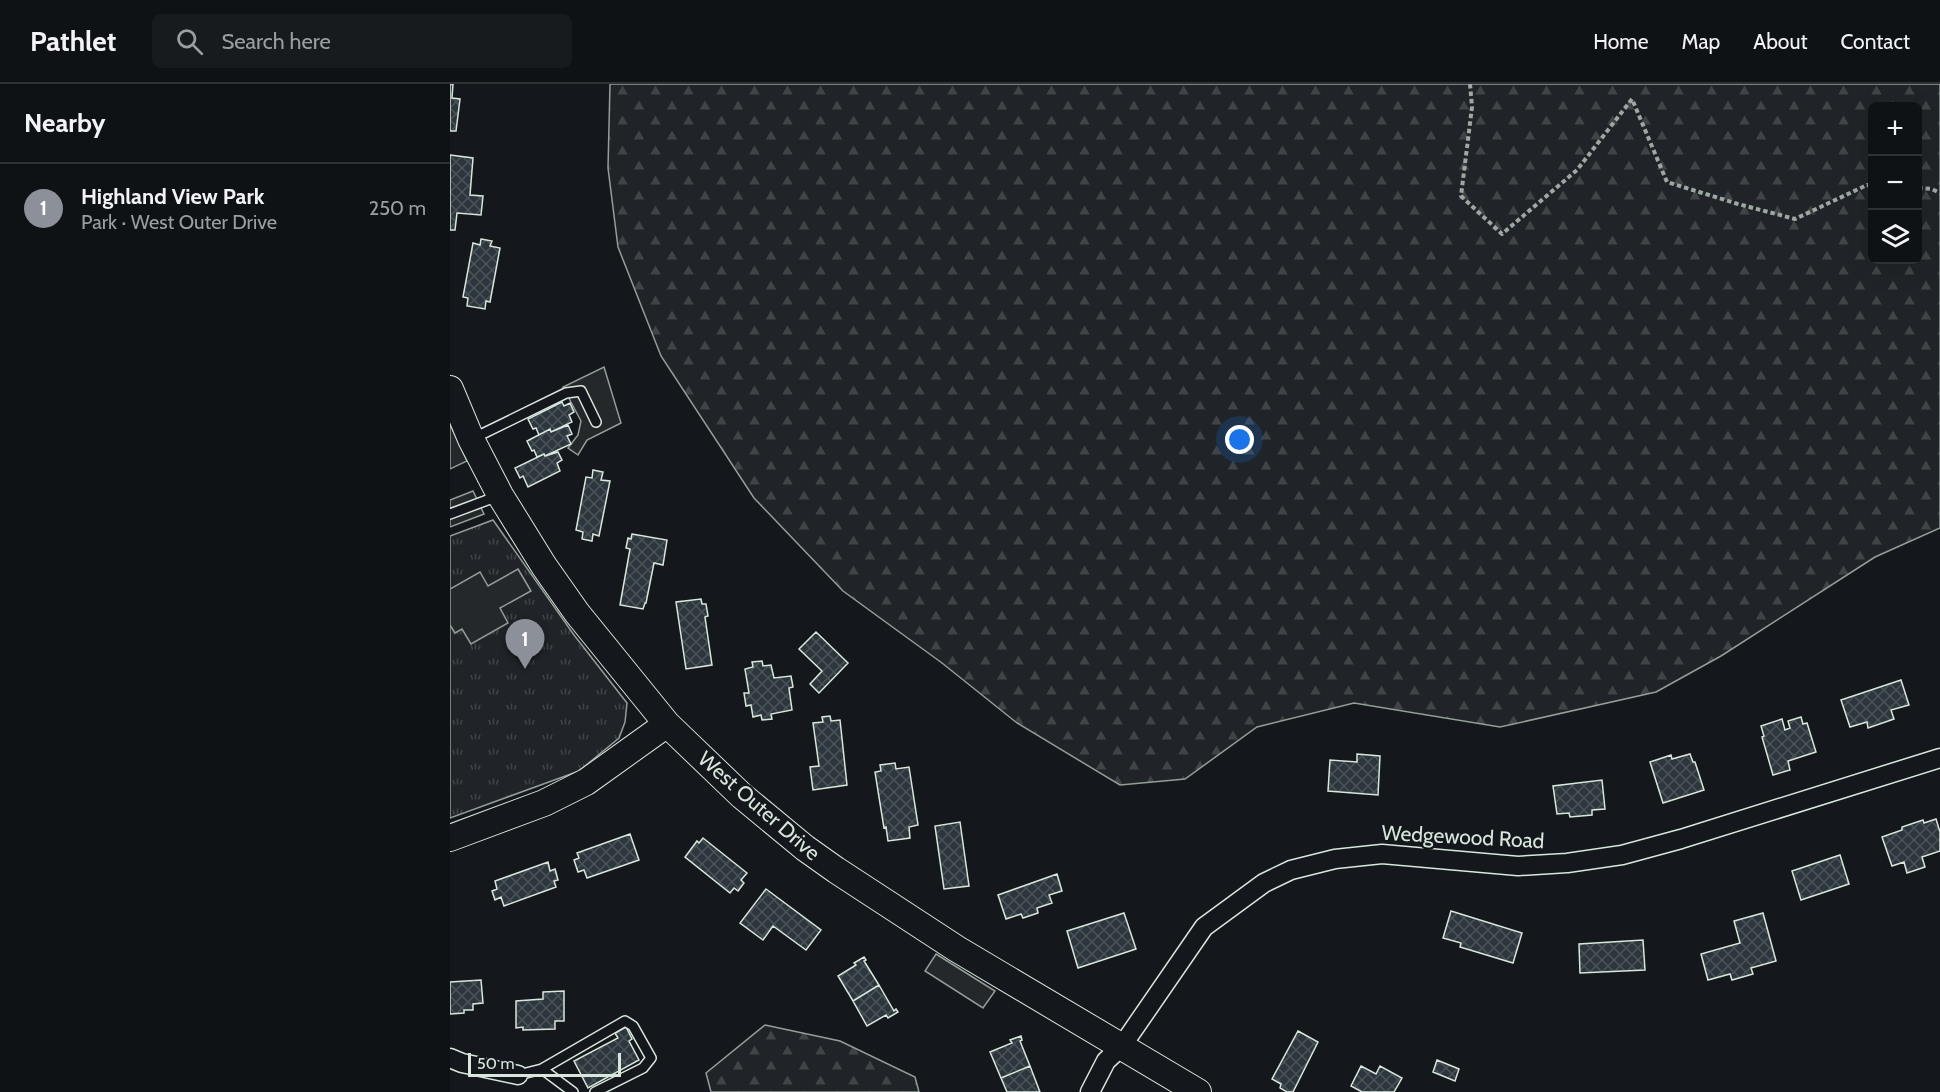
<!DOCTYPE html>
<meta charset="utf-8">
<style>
body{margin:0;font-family:Cabin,sans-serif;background:#181b1e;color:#f1f3f6}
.controls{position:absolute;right:18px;top:18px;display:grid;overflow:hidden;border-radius:9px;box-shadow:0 6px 24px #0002}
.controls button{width:54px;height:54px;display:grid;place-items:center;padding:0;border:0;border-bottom:2px solid #2f3234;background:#0f1215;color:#f1f3f6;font:30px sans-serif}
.scale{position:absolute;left:18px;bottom:15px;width:153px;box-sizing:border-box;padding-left:6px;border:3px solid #d8e6dc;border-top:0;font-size:16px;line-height:21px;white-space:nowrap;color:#d8e6dc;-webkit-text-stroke:4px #14181c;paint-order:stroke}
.you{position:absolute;left:790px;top:356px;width:21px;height:21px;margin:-15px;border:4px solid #fff;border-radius:50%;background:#1a73e8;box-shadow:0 0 0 9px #1a73e833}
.badge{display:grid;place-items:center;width:39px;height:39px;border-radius:50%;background:#8c9099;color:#fff;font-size:20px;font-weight:700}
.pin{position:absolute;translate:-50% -50px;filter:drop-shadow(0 2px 3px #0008)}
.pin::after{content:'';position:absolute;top:32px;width:21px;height:18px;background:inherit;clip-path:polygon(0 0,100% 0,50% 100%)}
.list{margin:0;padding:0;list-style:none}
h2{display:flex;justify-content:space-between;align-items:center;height:78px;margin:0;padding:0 24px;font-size:26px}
h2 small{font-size:20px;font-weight:400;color:#9b9ea0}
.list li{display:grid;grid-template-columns:39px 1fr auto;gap:18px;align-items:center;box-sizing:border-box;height:90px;padding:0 24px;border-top:2px solid #2f3234}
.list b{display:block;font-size:22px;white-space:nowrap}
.list p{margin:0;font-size:20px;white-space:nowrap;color:#9b9ea0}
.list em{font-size:20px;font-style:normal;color:#9b9ea0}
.icon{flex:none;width:33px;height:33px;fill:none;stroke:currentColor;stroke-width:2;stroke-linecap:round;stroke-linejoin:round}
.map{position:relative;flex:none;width:1490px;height:1008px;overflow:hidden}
header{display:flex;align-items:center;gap:36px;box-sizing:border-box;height:84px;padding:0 30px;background:#0f1215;border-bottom:2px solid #2f3234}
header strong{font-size:28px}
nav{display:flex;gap:33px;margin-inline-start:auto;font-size:21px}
.search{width:420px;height:54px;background:#181b1e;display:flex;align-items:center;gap:15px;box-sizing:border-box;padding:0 21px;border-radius:9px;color:#9b9ea0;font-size:22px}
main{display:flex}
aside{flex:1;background:#0f1215}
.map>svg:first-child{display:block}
.forest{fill:url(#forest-firs);stroke:#939e99;stroke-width:1.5;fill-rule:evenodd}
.park{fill:url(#park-tufts);stroke:#939e99;stroke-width:1.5}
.parking{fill:#24282b;stroke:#939e99;stroke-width:1.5}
.building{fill:url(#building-cross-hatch);stroke:#d8e6dc;stroke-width:1.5}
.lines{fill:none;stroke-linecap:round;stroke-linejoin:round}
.lane-casing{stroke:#d8e6dc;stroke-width:12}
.street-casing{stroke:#d8e6dc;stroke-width:21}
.secondary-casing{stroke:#d8e6dc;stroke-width:28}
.path{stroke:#9da8a2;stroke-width:4;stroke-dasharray:4.5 3;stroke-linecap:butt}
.lane{stroke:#14181c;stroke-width:9}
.street{stroke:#14181c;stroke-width:18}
.secondary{stroke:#14181c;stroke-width:26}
.labels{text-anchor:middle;stroke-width:4.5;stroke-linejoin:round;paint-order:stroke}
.street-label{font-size:21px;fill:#d8e6dc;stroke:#14181c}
</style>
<header>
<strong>Pathlet</strong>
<div class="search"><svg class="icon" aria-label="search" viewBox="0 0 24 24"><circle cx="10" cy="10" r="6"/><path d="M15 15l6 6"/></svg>Search here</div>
<nav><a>Home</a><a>Map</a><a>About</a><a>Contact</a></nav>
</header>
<main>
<aside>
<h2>Nearby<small></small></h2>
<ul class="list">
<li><span class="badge">1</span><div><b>Highland View Park</b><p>Park · West Outer Drive</p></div><em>250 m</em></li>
</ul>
</aside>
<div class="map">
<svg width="1490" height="1008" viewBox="0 0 1490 1008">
<defs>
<pattern id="forest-firs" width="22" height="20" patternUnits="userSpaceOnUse" patternTransform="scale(1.5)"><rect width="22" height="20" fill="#202428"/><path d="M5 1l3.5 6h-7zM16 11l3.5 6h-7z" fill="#404447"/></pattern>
<pattern id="park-tufts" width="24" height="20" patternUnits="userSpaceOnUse" patternTransform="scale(1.5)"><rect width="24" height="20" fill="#202428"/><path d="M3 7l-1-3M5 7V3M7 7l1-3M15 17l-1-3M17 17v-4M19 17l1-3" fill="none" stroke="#404447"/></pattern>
<pattern id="building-cross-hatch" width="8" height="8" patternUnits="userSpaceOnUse" patternTransform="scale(1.5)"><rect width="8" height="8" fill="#2c363c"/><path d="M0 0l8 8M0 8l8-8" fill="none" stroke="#4a5358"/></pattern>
</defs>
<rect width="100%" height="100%" fill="#14181c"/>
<path class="forest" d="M160,0h1330v444l-65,29 -154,99 -65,36 -156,35 -146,-24 -97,24 -72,52 -65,6 -103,-62 -75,-60 -99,-72 -89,-93 -93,-142 -43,-109 -10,-79zM1422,22h46v154h-46z
M315,941l75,16 75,36 4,15h-208l-5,-19z"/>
<path class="park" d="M43,436l81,115 53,68 -2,19 -6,16 -40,33 -129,47v-282z"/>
<path class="parking" d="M154,283l17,56 -34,17 -9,15 -10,-7 10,-13 3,-14 -18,-34z
M0,340l17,37 -17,8z
M23,407l11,23 -34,13v-27z
M68,485l13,22 -31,17 8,15 -37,21 -9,-15 -7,4 -5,-8v-36l30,-17 8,14z
M486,870l59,37 -12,17 -58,-37z"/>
<path class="building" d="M0,0h3l-1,14 8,1 -4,32h-6z
M0,71l23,3 -3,37 13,1 -2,19 -24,-2 -2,17h-5z
M31,155l11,2 -2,5 10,2 -10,54 -4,-1 -1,8 -18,-3 1,-8 -5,-1 10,-54 7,2z
M112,318l2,4 6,-3 4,9 -5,3 3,7 -21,10 -1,-3 -11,6 -3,-7 -3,1 -5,-10z
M118,341l4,9 -5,2 4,8 -26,12 -1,-2 -7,3 -3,-7 -2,1 -5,-10 2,-1 21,-11 1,3z
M108,368l4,8 -5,3 3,8 -32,16 -5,-11 -3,2 -5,-10 29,-14 1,2z
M143,386l10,2 -2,8 9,1 -11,55 -6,-2 -1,7 -10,-2 1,-7 -7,-2 10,-53 6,1z
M182,450l35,6 -4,25 -9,-2 -8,40h-1l-2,6 -23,-4 10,-56 -4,-1 2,-10 3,1z
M251,515l1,5h4l2,12 -3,1 7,48 -26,4 -10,-67z
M366,548l32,31 -29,30 -9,-9 12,-13 -23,-22z
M312,577l1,5 8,-1 3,13 17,-2 2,11 -4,1 3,22 -21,4 1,5 -10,1 -1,-5 -8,2 -2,-12 -5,1 -2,-13h5l-4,-24 8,-2 -1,-5z
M1451,596l8,25 -18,5 3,9 -26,9 -1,-6 -17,5 -9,-27z
M380,632l1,5 9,-1 7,65 -34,5 -3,-23 9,-1 -6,-43 10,-1 -1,-5z
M1351,633l2,7 4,-1 9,29 -28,9 2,9 -17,5 -11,-38 2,-1 -3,-10 21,-7 3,11 5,-2 -2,-7z
M907,670l23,2 -2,39 -50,-4 2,-31 27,2z
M1240,670l3,8h2l9,28 -41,13 -13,-41 21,-7 1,4z
M445,679l1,6 13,-2 9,58 -9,2 1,11 -22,3 -2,-14 -2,1 -9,-56 6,-1 -1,-6z
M1152,696l3,29 -13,1v5l-22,2 -1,-4 -12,1 -4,-28z
M1486,735l4,13v19l-18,6 3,10 -18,6 -3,-11 -12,4 -10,-29 20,-7v-3l21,-7 1,3z
M510,738l9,64 -25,3 -9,-63z
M180,750l9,26 -52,18 -3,-8 -6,2 -4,-12 5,-2 -2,-5z
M253,754l44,35 -6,7 3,3 -6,8 -4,-3 -4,5 -45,-36 12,-16 2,2z
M1390,771l9,29 -48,16 -9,-29z
M98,778l2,9 5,-2 3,11 -4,1 2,6 -52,19 -3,-9 -6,3 -3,-9 5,-2 -2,-8z
M607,790l5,17 -13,4 3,8 -15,5 1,5 -15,5 -2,-4 -15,5 -8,-24z
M316,805l55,41 -15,20 -33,-24 -10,14 -23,-17z
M1001,827l71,22 -9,30 -53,-16 1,-4 -18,-5z
M674,829l12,36 -58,19 -11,-37z
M1313,829l13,48 -25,7 2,6 -21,6 -2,-6 -22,6 -7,-26 39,-11 -6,-22z
M1193,856l2,30 -65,3 -1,-29z
M414,873l2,3 -2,1 15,24 -26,16 -15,-25 18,-11 -2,-2z
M31,896l2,23 -10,1v6h-9v3l-14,1v-32z
M429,901l15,26 2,-2 2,3 -10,6 -2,-3 -19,11 -14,-25z
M114,907v30h-9v8l-32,1v-3l-7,1v-27l27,-2v-7z
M176,943l6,12 -3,2 10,19 -51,28 -14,-27 44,-23 -3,-5z
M848,947l20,11 -25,50h-6l-7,-4 1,-4 -9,-5z
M571,952l1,4 -2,1 10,25 -29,12 -11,-26 22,-9 -2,-3z
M987,976l22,9 -4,12 -22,-9z
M580,982l10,26h-33l-6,-14z
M911,982l15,8 4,-8 22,12 -8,14h-32l-11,-6z"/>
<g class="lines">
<defs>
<path id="lane" d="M24,354l92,-45 15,-2 15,31
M0,430l48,-18
M92,985l31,23
M68,991l24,-6 83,-48 8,5 18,32 -8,10 -48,24"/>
<path id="street" d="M0,974l12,5 56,12
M640,1008l16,-31 16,-15 82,-119 60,-44 27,-13 44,-11 47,-5 136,12 49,-3 55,-8 59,-16 259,-81"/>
<path id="secondary" d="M0,305l21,50 29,56 44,71 33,47 90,111 75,72 63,52 31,22 121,79 241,143
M0,754l94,-35 42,-21 81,-58"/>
</defs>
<use href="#lane" class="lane-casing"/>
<use href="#street" class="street-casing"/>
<use href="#secondary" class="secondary-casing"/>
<path class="path" d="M1020,0l2,23 -11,89 41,38 75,-64 55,-71 35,83 71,22 57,15 72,-34 5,1
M1468,104l14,1 8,4"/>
<use href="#lane" class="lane"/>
<use href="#street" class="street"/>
<use href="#secondary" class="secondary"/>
</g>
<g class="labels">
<g class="street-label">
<text transform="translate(309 722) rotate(41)" y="7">West Outer Drive</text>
<text transform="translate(1013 753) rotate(3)" y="7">Wedgewood Road</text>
</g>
</g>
</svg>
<div class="controls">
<button>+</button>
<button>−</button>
<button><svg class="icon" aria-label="layers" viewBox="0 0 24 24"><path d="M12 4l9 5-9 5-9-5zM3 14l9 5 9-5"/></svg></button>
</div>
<div class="scale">50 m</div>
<div class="you"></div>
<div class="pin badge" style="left:75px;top:585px">1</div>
</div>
</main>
